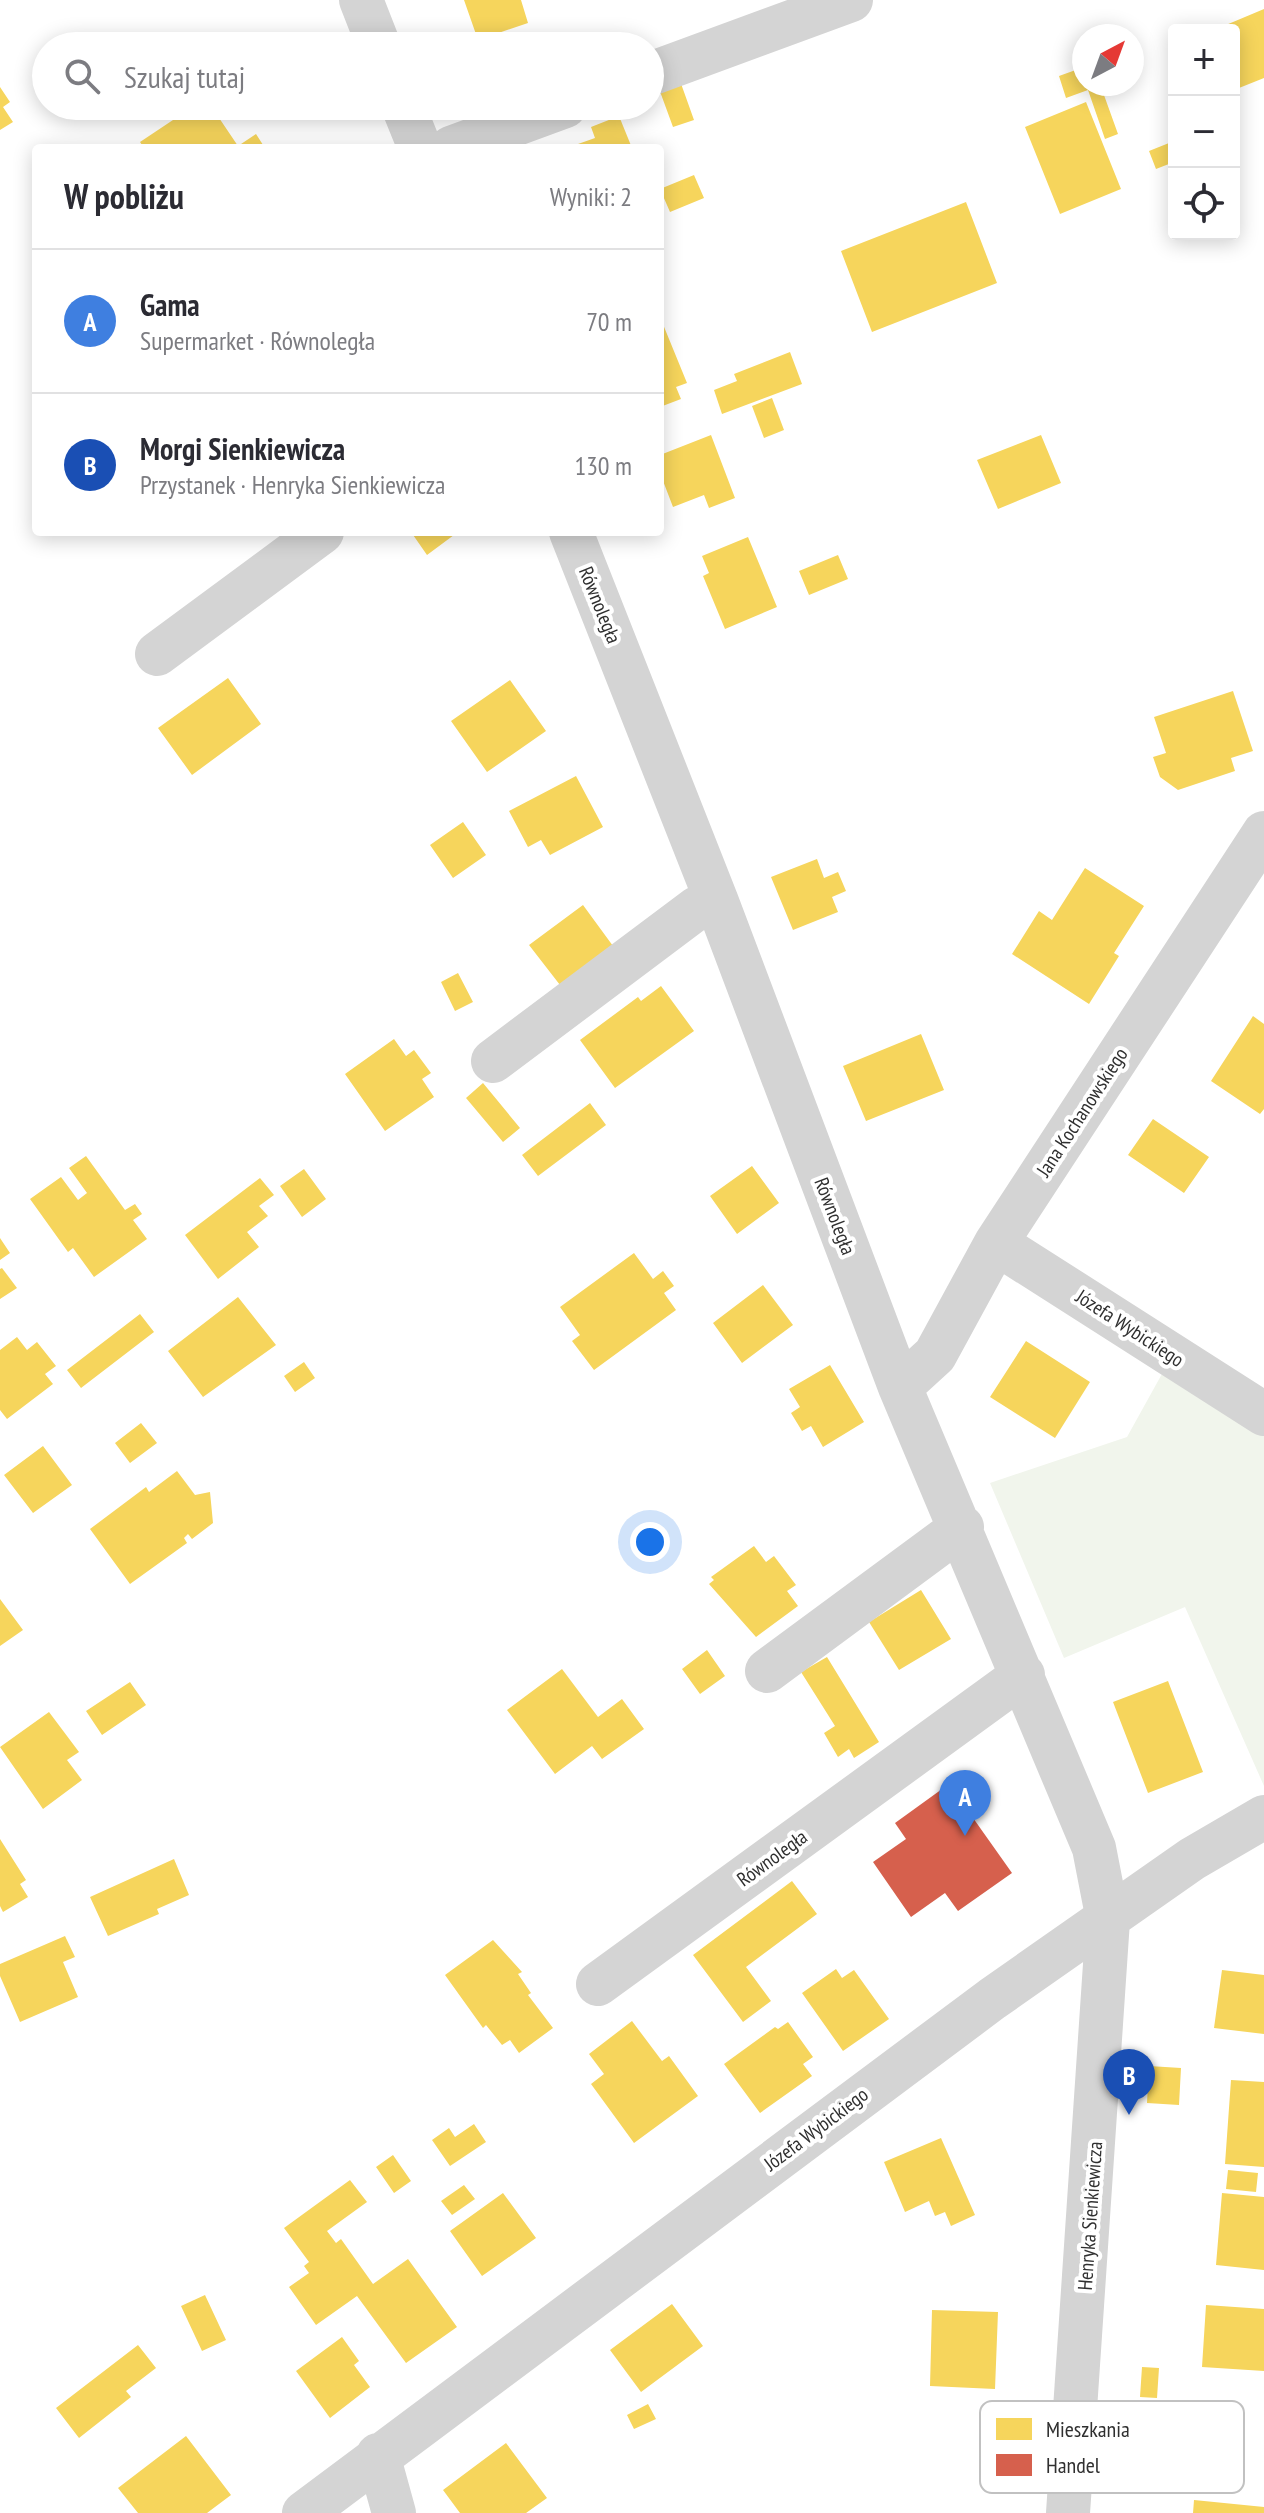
<!DOCTYPE html>
<html lang="pl">
<meta charset="utf-8">
<style>
body{margin:0;font-family:"PT Sans Narrow",sans-serif;background:#f7f7f7;color:#2b2b33}
.controls{position:absolute;right:24px;top:24px;display:grid;overflow:hidden;border-radius:8px;box-shadow:0 4px 20px #0003}
.controls button{width:72px;height:72px;display:grid;place-items:center;padding:0;border:0;border-bottom:2px solid #e1e1e2;background:#fff;color:#2b2b33;font:40px sans-serif}
.compass{position:absolute;left:1072px;top:24px;width:72px;height:72px;border-radius:50%;background:#fff;box-shadow:0 4px 20px #0003;rotate:41deg}
.you{position:absolute;left:650px;top:1542px;width:28px;height:28px;margin:-20px;border:6px solid #fff;border-radius:50%;background:#1a73e8;box-shadow:0 0 0 12px #1a73e833}
.badge{display:grid;place-items:center;width:52px;height:52px;border-radius:50%;background:#0f766e;color:#fff;font-size:26px;font-weight:700}
.pin{position:absolute;translate:-50% -66px;filter:drop-shadow(0 2px 4px #0008)}
.pin::after{content:'';position:absolute;top:42px;width:28px;height:24px;background:inherit;clip-path:polygon(0 0,100% 0,50% 100%)}
.list{margin:0;padding:0;list-style:none}
h2{display:flex;justify-content:space-between;align-items:center;height:104px;margin:0;padding:0 32px;font-size:34px}
h2 small{font-size:26px;font-weight:400;color:#7c7c81}
.list li{display:grid;grid-template-columns:52px 1fr auto;gap:24px;align-items:center;box-sizing:border-box;height:144px;padding:0 32px;border-top:2px solid #e1e1e2}
.list b{display:block;font-size:30px;white-space:nowrap}
.list p{margin:0;font-size:26px;white-space:nowrap;color:#7c7c81}
.list em{font-size:26px;font-style:normal;color:#7c7c81}
.icon{flex:none;width:44px;height:44px;fill:none;stroke:currentColor;stroke-width:2;stroke-linecap:round;stroke-linejoin:round}
.map{position:relative;flex:none;width:1264px;height:2513px;overflow:hidden}
.search{position:absolute;background:#fff;box-shadow:0 4px 20px #0003;left:32px;top:32px;width:632px;height:88px;display:flex;align-items:center;gap:20px;box-sizing:border-box;padding:0 28px;border-radius:44px;color:#7c7c81;font-size:30px}
.panel{position:absolute;background:#fff;box-shadow:0 4px 20px #0003;left:32px;top:144px;width:632px;height:392px;border-radius:8px}
.map>svg:first-child{display:block}
.green{fill:#f1f5ec}
.homes{fill:#f6d55c}
.shops{fill:#d6604d}
.lines{fill:none;stroke-linecap:round;stroke-linejoin:round}
.minor{stroke:#d4d4d4;stroke-width:44}
.labels{text-anchor:middle;stroke-width:8;stroke-linejoin:round;paint-order:stroke}
.street-label{font-size:20px;fill:#303030;stroke:#fff}
.key{fill:#fff;stroke:#c1c1c1;stroke-width:2}
.key-label{font-size:22px;fill:#303030}
</style>
<div class="map">
<svg width="1264" height="2513" viewBox="0 0 1264 2513">
<rect width="100%" height="100%" fill="#fff"/>
<path class="green" d="M1168,1363l96,63v360l-79,-179 -121,51 -74,-175 137,-46z"/>
<path class="homes" d="M464,0h57l7,23 -50,17z
M1264,9v69l-30,12v-60h-20z
M1084,67v17h16l18,50 -13,5 -17,-49 -22,8 -7,-22z
M679,78l15,42 -21,7 -15,-41z
M0,87l10,15 -7,5 10,15 -13,8z
M1086,102l35,87 -61,25 -35,-87z
M194,106h17l27,40 18,-12 9,14h-121l-4,-6z
M469,106h32l-27,11z
M619,116l13,32h-53l-1,-4 17,-6 -4,-11z
M1174,141v21l-18,7 -7,-18z
M694,175l10,23 -34,14 -10,-23z
M966,202l31,81 -125,49 -31,-81z
M660,317l27,66 -11,4 5,12 -21,8z
M790,352l12,32 -80,30 -8,-24 23,-9 -3,-7z
M772,398l12,32 -20,8 -12,-32z
M711,435l24,63 -26,10 -5,-13 -31,12 -13,-34v-18z
M1041,435l20,48 -63,26 -21,-49z
M411,532h47l-31,23z
M748,537l29,70 -52,22 -22,-53 6,-3 -7,-17z
M838,555l10,24 -39,16 -10,-24z
M228,678l33,46 -69,51 -34,-47z
M510,680l36,51 -59,41 -36,-51z
M1233,691l20,60 -22,7 4,13 -57,19 -18,-13 -7,-20 13,-4 -12,-36z
M576,776l27,51 -53,28 -9,-15 -13,7 -19,-36z
M463,822l23,33 -33,23 -23,-33z
M817,859l7,19 14,-6 8,19 -14,6 6,15 -45,18 -22,-53z
M1085,868l59,38 -30,47 5,3 -30,48 -77,-50 27,-43 13,9z
M583,905l30,41 -53,39 -31,-40z
M458,973l15,29 -18,9 -14,-29z
M661,986l33,45 -79,57 -35,-48 58,-43 3,4z
M1253,1016l11,8v85l-4,5 -49,-33z
M921,1034l23,56 -78,31 -23,-55z
M394,1039l12,17 8,-6 17,23 -9,6 12,18 -49,34 -40,-57z
M483,1083l37,45 -17,14 -37,-44z
M590,1103l16,22 -68,51 -16,-21z
M1153,1119l56,38 -25,36 -56,-38z
M86,1156l39,54 10,-6 7,10 -9,6 14,19 -53,38 -21,-29 -5,4 -38,-53 31,-22 17,23 9,-7 -18,-25z
M752,1166l27,37 -42,31 -27,-38z
M304,1169l22,30 -24,18 -22,-31z
M260,1178l14,17 -15,11 9,10 -21,16 12,15 -41,32 -33,-44z
M0,1238l10,15 -10,7z
M634,1253l19,26 10,-8 11,15 -10,7 12,17 -82,60 -22,-29 8,-6 -20,-28z
M2,1268l15,20 -17,11v-30z
M763,1285l30,40 -51,38 -29,-40z
M238,1297l38,48 -73,52 -35,-46z
M140,1314l14,18 -73,56 -14,-18z
M17,1337l10,13 10,-8 19,24 -11,8 8,10 -46,35 -7,-9v-60z
M1026,1341l64,41 -35,56 -65,-41z
M304,1362l11,16 -20,14 -11,-16z
M830,1365l34,57 -41,25 -12,-21 -9,5 -11,-18 9,-6 -11,-18z
M141,1423l16,20 -27,20 -15,-20z
M43,1446l29,39 -39,28 -29,-38z
M177,1471l18,24 15,-3 3,31 -21,16 -4,-5 -4,4 3,5 -57,41 -40,-55 56,-42 3,5z
M754,1546l12,16 8,-6 22,29 -9,6 11,15 -42,31 -47,-53 5,-4 -3,-3z
M921,1590l30,49 -52,31 -30,-48z
M0,1599l23,31 -23,16z
M707,1650l18,26 -25,18 -18,-25z
M827,1657l52,85 -25,16 -5,-9 -11,8 -14,-24 11,-7 -34,-54z
M562,1669l36,48 24,-18 22,30 -42,30 -10,-13 -37,28 -48,-64z
M1168,1681l35,91 -55,21 -35,-91z
M130,1682l16,23 -44,30 -16,-24z
M49,1712l30,40 -12,8 15,20 -39,29 -43,-62z
M0,1839l26,41 -6,4 8,13 -25,15 -3,-6z
M174,1859l15,36 -32,14 2,5 -51,22 -18,-39z
M792,1881l25,33 -71,53 25,34 -28,21 -50,-67z
M65,1936l10,21 -12,5 15,35 -58,25 -20,-46v-12z
M493,1940l29,32 -4,2 13,19 -3,2 25,33 -34,25 -9,-13 -8,5 -16,-20 -3,3 -38,-53z
M836,1969l6,9 12,-8 35,49 -46,32 -41,-58z
M1222,1970l42,5v59l-50,-6z
M632,2021l30,40 7,-5 29,40 -64,47 -43,-59 13,-10 -15,-20z
M788,2022l25,35 -10,7 9,12 -52,37 -36,-49 51,-37 3,2z
M1149,2066l32,2 -2,37 -32,-2z
M1231,2080l33,2v85l-39,-3z
M474,2124l12,18 -36,24 -18,-26 17,-12 6,9z
M941,2138l34,77 -24,11 -6,-14 -10,4 -6,-15 -24,11 -21,-50z
M393,2155l18,26 -17,12 -18,-26z
M1228,2170l30,3 -2,19 -30,-3z
M350,2180l17,22 -40,29 9,12 5,-4 32,45 35,-25 49,68 -51,36 -49,-67 -41,29 -27,-38 20,-14 -5,-7 5,-4 -25,-34z
M464,2185l11,14 -23,16 -11,-14z
M503,2193l33,45 -54,38 -32,-45z
M1222,2193l42,4v73l-48,-5z
M205,2295l21,45 -24,11 -21,-45z
M672,2304l31,42 -62,46 -31,-42z
M1206,2305l58,4v62l-62,-4z
M932,2310l66,2 -3,77 -65,-3z
M342,2337l17,24 -5,4 16,22 -40,31 -34,-47z
M138,2345l18,23 -30,23 5,6 -52,41 -23,-30z
M1142,2367l17,1 -2,30 -17,-1z
M648,2404l8,15 -22,10 -7,-14z
M186,2436l45,59 -24,18h-69l-20,-25z
M506,2443l41,55 -21,15h-66l-17,-23z
M1194,2500l70,7v6h-71z"/>
<path class="shops" d="M949,1784l63,89 -54,38 -13,-18 -34,24 -38,-55 33,-23 -11,-16z"/>
<g class="lines">
<path class="minor" d="M361,0l18,46
M650,74l201,-74
M403,106l17,42
M451,148l114,-42
M571,532l146,370 183,485 194,461 14,72 -40,593
M157,654l165,-122
M493,1061l204,-153 20,-6
M996,1243l268,171
M900,1387l35,-32 61,-112 268,-410
M767,1671l195,-144
M598,1984l425,-309
M378,2455l16,58
M304,2513l688,-514 200,-140 72,-42"/>
</g>
<g class="labels">
<g class="street-label">
<text transform="translate(600 605) rotate(68)" y="7">Równoległa</text>
<text transform="translate(1082 1112) rotate(-57)" y="7">Jana Kochanowskiego</text>
<text transform="translate(835 1216) rotate(69)" y="7">Równoległa</text>
<text transform="translate(1130 1328) rotate(33)" y="7">Józefa Wybickiego</text>
<text transform="translate(772 1858) rotate(-36)" y="7">Równoległa</text>
<text transform="translate(816 2129) rotate(-37)" y="7">Józefa Wybickiego</text>
<text transform="translate(1090 2216) rotate(-86)" y="7">Henryka Sienkiewicza</text>
</g>
</g>
<rect x="980" y="2401" width="264" height="92" rx="12" class="key"/>
<rect x="996" y="2418" width="36" height="22" fill="#f6d55c"/>
<rect x="996" y="2454" width="36" height="22" fill="#d6604d"/>
<g class="key-label">
<text x="1046" y="2437">Mieszkania</text>
<text x="1046" y="2473">Handel</text>
</g>
</svg>
<div class="controls">
<button>+</button>
<button>−</button>
<button><svg class="icon" aria-label="locate" viewBox="0 0 24 24"><circle cx="12" cy="12" r="6"/><path d="M12 2v4M12 18v4M2 12h4M18 12h4"/></svg></button>
</div>
<svg class="compass" viewBox="-18 -18 36 36"><path d="M0-13l5 13h-10z" fill="#e53935"/><path d="M0 13l5-13h-10z" fill="#7c7c81"/></svg>
<div class="you"></div>
<div class="pin badge" style="left:965px;top:1836px;background:#3f7fe0">A</div>
<div class="pin badge" style="left:1129px;top:2115px;background:#1a4fb4">B</div>
<div class="search"><svg class="icon" aria-label="search" viewBox="0 0 24 24"><circle cx="10" cy="10" r="6"/><path d="M15 15l6 6"/></svg>Szukaj tutaj</div>
<section class="panel">
<h2>W pobliżu<small>Wyniki: 2</small></h2>
<ul class="list">
<li><span class="badge" style="background:#3f7fe0">A</span><div><b>Gama</b><p>Supermarket · Równoległa</p></div><em>70 m</em></li>
<li><span class="badge" style="background:#1a4fb4">B</span><div><b>Morgi Sienkiewicza</b><p>Przystanek · Henryka Sienkiewicza</p></div><em>130 m</em></li>
</ul>
</section>
</div>
